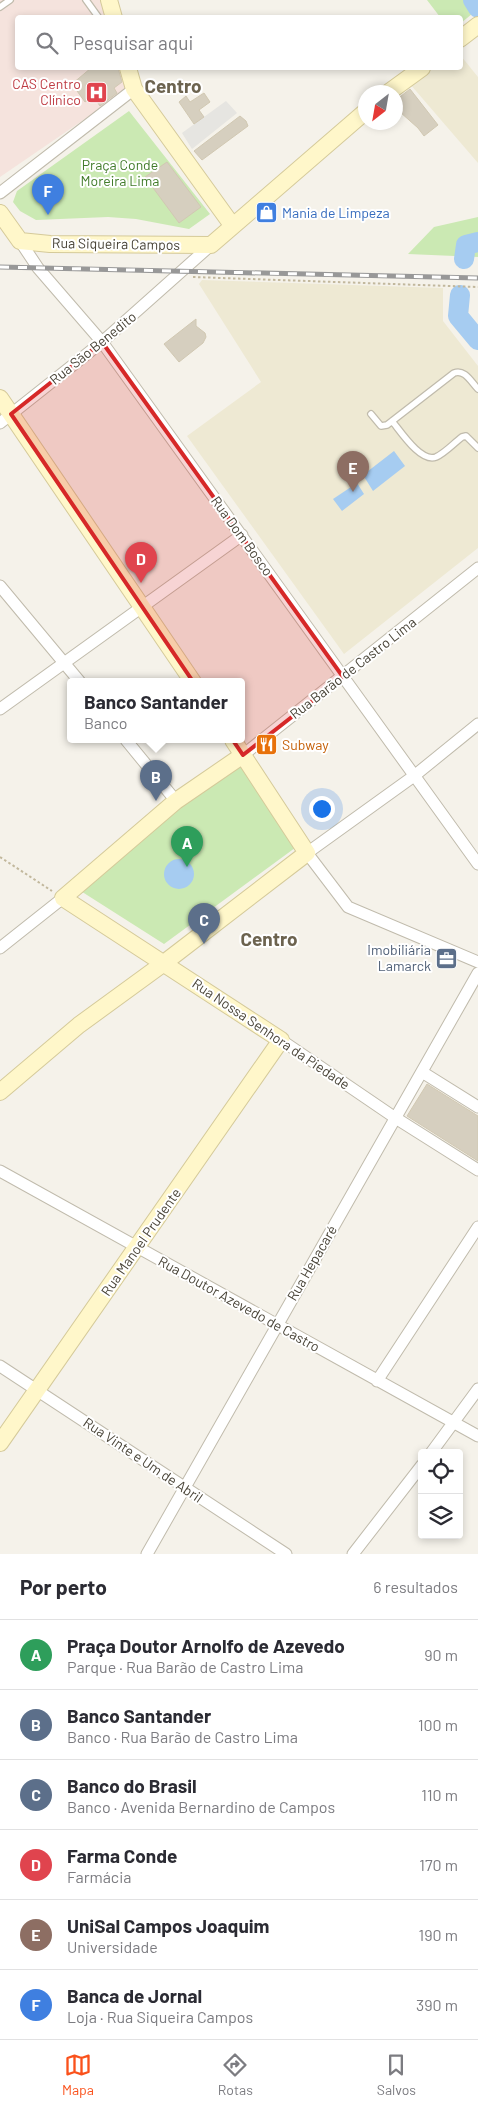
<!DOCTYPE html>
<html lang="pt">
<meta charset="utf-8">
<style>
body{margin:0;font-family:Barlow,sans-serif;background:#f2f2f3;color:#2b2b33}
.controls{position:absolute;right:15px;bottom:15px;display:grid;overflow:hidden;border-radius:5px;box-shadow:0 2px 8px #0003}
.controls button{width:45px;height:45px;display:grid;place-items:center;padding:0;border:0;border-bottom:1px solid #e1e1e2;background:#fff;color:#2b2b33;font:25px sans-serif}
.compass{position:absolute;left:358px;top:85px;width:45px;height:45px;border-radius:50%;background:#fff;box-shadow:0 2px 8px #0003;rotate:211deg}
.you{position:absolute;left:321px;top:808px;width:18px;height:18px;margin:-12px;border:4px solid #fff;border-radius:50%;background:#1a73e8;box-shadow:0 0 0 8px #1a73e833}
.badge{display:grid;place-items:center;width:32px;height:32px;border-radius:50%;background:#fa511b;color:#fff;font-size:16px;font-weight:700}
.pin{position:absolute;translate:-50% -41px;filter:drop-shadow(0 1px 2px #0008)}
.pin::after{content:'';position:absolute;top:26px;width:18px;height:15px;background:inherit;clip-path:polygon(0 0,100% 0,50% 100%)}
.popup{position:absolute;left:67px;top:678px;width:178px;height:65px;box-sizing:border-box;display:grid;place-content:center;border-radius:5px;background:#fff;filter:drop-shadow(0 1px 4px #0005);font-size:16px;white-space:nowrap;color:#7c7c81}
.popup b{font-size:19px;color:#2b2b33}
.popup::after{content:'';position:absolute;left:50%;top:100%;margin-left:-10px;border:10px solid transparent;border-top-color:#fff}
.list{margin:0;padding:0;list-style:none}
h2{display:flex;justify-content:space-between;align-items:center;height:65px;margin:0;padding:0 20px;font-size:21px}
h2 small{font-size:16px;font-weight:400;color:#7c7c81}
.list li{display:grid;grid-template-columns:32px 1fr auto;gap:15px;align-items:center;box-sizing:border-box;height:70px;padding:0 20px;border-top:1px solid #e1e1e2}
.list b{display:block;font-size:19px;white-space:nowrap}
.list p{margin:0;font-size:16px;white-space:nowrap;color:#7c7c81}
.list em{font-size:16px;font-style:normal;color:#7c7c81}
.icon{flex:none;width:28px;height:28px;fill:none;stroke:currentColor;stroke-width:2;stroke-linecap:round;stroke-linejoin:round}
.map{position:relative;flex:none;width:478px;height:1554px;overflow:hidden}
.search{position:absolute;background:#fff;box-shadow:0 2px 8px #0003;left:15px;right:15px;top:15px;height:55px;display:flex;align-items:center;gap:12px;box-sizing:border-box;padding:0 18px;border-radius:5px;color:#7c7c81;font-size:19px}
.sheet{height:485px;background:#fff}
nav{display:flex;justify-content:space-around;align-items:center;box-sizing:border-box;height:70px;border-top:1px solid #e1e1e2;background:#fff;font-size:14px;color:#7c7c81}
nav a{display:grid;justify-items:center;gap:2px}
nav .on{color:#fa511b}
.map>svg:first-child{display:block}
.education{fill:#eee9d3}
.medical{fill:#f5e3dd}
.green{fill:#cbe9b3}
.parking{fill:#e6e5e1}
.water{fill:#a6ccf1}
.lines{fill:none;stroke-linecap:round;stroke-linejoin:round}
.river{stroke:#a6ccf1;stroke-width:20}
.building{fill:#d6cfbf;stroke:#d1c8b2}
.lane-casing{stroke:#c0bbac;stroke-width:8}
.street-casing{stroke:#c0bbac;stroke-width:13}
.secondary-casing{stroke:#d5ca9a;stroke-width:18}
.path{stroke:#c2b89d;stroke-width:2;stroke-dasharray:2.5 2.5;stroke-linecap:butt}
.lane{stroke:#fff;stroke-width:5.5}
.street{stroke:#fff;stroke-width:11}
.secondary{stroke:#fff7ca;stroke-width:16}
.rail-casing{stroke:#989898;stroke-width:5}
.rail{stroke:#fff;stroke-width:3;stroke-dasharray:9;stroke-linecap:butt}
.marked{fill:#d62828;fill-opacity:0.2;stroke:#d62828;stroke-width:4;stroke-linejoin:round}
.labels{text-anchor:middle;stroke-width:4;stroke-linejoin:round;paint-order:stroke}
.health-label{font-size:14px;fill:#be3a42;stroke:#fff;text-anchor:end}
.park-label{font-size:14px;fill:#417b2a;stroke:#fff}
.shop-label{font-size:14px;fill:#366cbe;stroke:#fff;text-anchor:start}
.street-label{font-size:14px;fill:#494438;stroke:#fff}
.food-label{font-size:14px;fill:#c56008;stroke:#fff;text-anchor:start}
.service-label{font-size:14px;fill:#4e5e75;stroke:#fff;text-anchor:end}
.district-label{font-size:19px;font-weight:bold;fill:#6c634f;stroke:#fff}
</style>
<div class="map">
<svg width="478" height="1554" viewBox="0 0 478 1554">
<rect width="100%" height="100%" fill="#f5f2ea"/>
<path class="education" d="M461,56l17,21v86l-68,-79 19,-16h31z
M202,280l241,8v33l35,45v182l-134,106 -157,-218 74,-54 -62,-98z"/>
<path class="medical" d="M0,0h101l6,17 -89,1v50h106l6,20 -130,89z"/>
<path class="green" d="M427,0h51v9l-17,14 -1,-5 -20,-1z
M129,111l81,103 -21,15 -53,-10 -28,-2 -72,3 -16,-9 -7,-9 4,-11z
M478,217v40l-70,-3 26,-27z
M243,762l56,83 -135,99 -88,-56 105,-82z"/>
<path class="parking" d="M226,101l11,12 -45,36 -10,-16z"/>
<path class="water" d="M394,451l11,15 -32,25 -10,-16z
M357,483l7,11 -22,17 -9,-12z
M164 874a15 15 0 1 1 30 0a15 15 0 1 1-30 0Z"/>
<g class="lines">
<path class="river" d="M473,0l5,8
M464,259l2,-14 12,-3
M460,295l-2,21 20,24"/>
</g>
<path class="building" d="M91,68h27l4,14 -8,6 3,5 -17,13 -7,-10 -8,6 -13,-18z
M410,89l28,36 -14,11 -6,-8 -18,-16 2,-3 -6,-6v-3z
M204,93l6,9 -11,8 5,7 -10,7 -15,-22 7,-6 4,6z
M240,116l6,5 2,5 -46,34 -8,-9z
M167,162l34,45 -22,16 -34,-46z
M196,319v7l9,7 1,4 -3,6 -24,19 -15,-18z
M427,1084l51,32v45l-71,-45z"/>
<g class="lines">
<defs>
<path id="lane" d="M86,0l13,18
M0,7l10,-7
M371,414l10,12 6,-1 67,-52c11,-4 17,9 24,16
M392,421c9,11 29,42 44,36 9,-4 18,-14 26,-20l4,-1 12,12"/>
<path id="street" d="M0,193l134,-104
M20,241l18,27 64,74 376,522
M0,423l102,-81 109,-97
M0,586l80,96
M0,709l242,-174
M478,724l-64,52 -107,77 41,54 130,55
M126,740l50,61
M243,755l235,-187
M0,948l63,-50
M281,1040l113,77 84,53
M422,1072l56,35
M0,1171l478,265
M0,1366l286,188
M377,1381l101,-154
M431,1453l47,-64
M147,1554l331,-581
M353,1554l69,-89"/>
<path id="secondary" d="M109,0l5,18
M460,39l18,-14
M128,68l6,21 98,136
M389,92l33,-24
M0,213l20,28 30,3 161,1 155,-134
M0,398l193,284
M0,1092l79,-67 85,-62 143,-110 -74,-113
M0,1443l281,-403 -218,-142 113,-97 67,-46"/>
</defs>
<use href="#lane" class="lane-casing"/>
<use href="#street" class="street-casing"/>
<use href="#secondary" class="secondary-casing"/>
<path class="path" d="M193,277l285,10
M0,857l52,34"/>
<use href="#lane" class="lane"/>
<use href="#street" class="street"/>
<use href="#secondary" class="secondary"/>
<defs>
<path id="rail" d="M0,267l478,11"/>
</defs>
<use href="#rail" class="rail-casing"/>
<use href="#rail" class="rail"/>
</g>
<path class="marked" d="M102,342l241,335 -100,78 -232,-341z"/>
<defs>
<symbol id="hospital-square" viewBox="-11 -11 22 22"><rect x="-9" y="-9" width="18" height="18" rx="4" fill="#e0444e" stroke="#fff"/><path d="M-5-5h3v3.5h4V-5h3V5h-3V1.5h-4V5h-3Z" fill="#fff"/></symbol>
<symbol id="shop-square" viewBox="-11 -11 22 22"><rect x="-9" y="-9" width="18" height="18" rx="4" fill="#3f7fe0" stroke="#fff"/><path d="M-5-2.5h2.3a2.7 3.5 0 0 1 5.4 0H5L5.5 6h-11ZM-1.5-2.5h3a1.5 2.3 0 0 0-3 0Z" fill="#fff"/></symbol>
<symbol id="restaurant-square" viewBox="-11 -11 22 22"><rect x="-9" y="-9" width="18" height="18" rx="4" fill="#e8710a" stroke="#fff"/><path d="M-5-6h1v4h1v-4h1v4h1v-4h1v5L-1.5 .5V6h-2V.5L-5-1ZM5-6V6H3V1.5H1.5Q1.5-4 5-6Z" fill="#fff"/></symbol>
<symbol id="office-square" viewBox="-11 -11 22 22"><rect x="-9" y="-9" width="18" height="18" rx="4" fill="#5c6f8a" stroke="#fff"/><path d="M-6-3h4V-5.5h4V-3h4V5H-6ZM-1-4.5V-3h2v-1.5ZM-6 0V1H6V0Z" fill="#fff"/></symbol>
</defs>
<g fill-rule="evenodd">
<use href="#hospital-square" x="84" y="80" width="25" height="25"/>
<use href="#shop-square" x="254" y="200" width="25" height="25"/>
<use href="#restaurant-square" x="254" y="732" width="25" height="25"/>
<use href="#office-square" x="434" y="946" width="25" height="25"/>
</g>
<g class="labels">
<g class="health-label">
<text x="81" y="89">CAS Centro<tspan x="81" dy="16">Clínico</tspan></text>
</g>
<g class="park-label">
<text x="120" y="170">Praça Conde<tspan x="120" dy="16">Moreira Lima</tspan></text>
</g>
<g class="shop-label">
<text x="282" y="218">Mania de Limpeza</text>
</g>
<g class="street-label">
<text transform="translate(116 244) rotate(1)" y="5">Rua Siqueira Campos</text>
<text transform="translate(93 348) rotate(-39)" y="5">Rua São Benedito</text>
<text transform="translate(242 536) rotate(54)" y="5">Rua Dom Bosco</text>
<text transform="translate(353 668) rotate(-38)" y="5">Rua Barão de Castro Lima</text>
<text transform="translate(271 1034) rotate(34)" y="5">Rua Nossa Senhora da Piedade</text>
<text transform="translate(141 1242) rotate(-55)" y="5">Rua Manoel Prudente</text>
<text transform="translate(312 1263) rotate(-60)" y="5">Rua Hepacaré</text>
<text transform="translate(239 1304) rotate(29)" y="5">Rua Doutor Azevedo de Castro</text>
<text transform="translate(143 1460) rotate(34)" y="5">Rua Vinte e Um de Abril</text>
</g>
<g class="food-label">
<text x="282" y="750">Subway</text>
</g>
<g class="service-label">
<text x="431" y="955">Imobiliária<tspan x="431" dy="16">Lamarck</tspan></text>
</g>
<g class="district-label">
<text x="173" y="93">Centro</text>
<text x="269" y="946">Centro</text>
</g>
</g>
</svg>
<div class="controls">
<button><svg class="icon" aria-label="locate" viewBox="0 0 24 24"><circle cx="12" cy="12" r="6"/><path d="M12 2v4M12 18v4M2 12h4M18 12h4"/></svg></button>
<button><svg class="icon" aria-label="layers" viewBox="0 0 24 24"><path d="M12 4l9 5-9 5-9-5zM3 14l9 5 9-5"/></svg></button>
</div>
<svg class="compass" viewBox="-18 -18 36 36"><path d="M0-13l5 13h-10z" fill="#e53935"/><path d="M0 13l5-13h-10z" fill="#7c7c81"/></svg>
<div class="you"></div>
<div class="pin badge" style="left:187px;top:867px;background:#2e9e5b">A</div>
<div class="pin badge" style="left:156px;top:801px;background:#5c6f8a">B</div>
<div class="popup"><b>Banco Santander</b>Banco</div>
<div class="pin badge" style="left:204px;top:944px;background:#5c6f8a">C</div>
<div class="pin badge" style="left:141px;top:583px;background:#e0444e">D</div>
<div class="pin badge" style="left:353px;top:492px;background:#8d6e63">E</div>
<div class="pin badge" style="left:48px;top:215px;background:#3f7fe0">F</div>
<div class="search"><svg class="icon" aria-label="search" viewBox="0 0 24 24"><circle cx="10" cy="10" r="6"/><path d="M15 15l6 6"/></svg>Pesquisar aqui</div>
</div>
<section class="sheet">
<h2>Por perto<small>6 resultados</small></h2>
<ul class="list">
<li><span class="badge" style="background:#2e9e5b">A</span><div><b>Praça Doutor Arnolfo de Azevedo</b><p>Parque · Rua Barão de Castro Lima</p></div><em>90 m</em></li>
<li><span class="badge" style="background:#5c6f8a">B</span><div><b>Banco Santander</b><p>Banco · Rua Barão de Castro Lima</p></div><em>100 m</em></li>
<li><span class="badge" style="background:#5c6f8a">C</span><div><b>Banco do Brasil</b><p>Banco · Avenida Bernardino de Campos</p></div><em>110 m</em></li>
<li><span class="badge" style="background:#e0444e">D</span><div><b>Farma Conde</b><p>Farmácia</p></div><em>170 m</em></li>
<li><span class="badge" style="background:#8d6e63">E</span><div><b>UniSal Campos Joaquim</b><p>Universidade</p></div><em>190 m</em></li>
<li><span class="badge" style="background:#3f7fe0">F</span><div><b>Banca de Jornal</b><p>Loja · Rua Siqueira Campos</p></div><em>390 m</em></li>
</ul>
</section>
<nav>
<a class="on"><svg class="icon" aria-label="map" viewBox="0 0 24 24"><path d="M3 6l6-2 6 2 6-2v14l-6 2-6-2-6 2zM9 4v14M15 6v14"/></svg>Mapa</a>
<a><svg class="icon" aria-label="directions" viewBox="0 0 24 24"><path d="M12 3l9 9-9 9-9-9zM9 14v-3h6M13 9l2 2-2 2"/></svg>Rotas</a>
<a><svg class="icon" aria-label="saved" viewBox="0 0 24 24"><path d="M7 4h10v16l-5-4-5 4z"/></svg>Salvos</a>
</nav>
